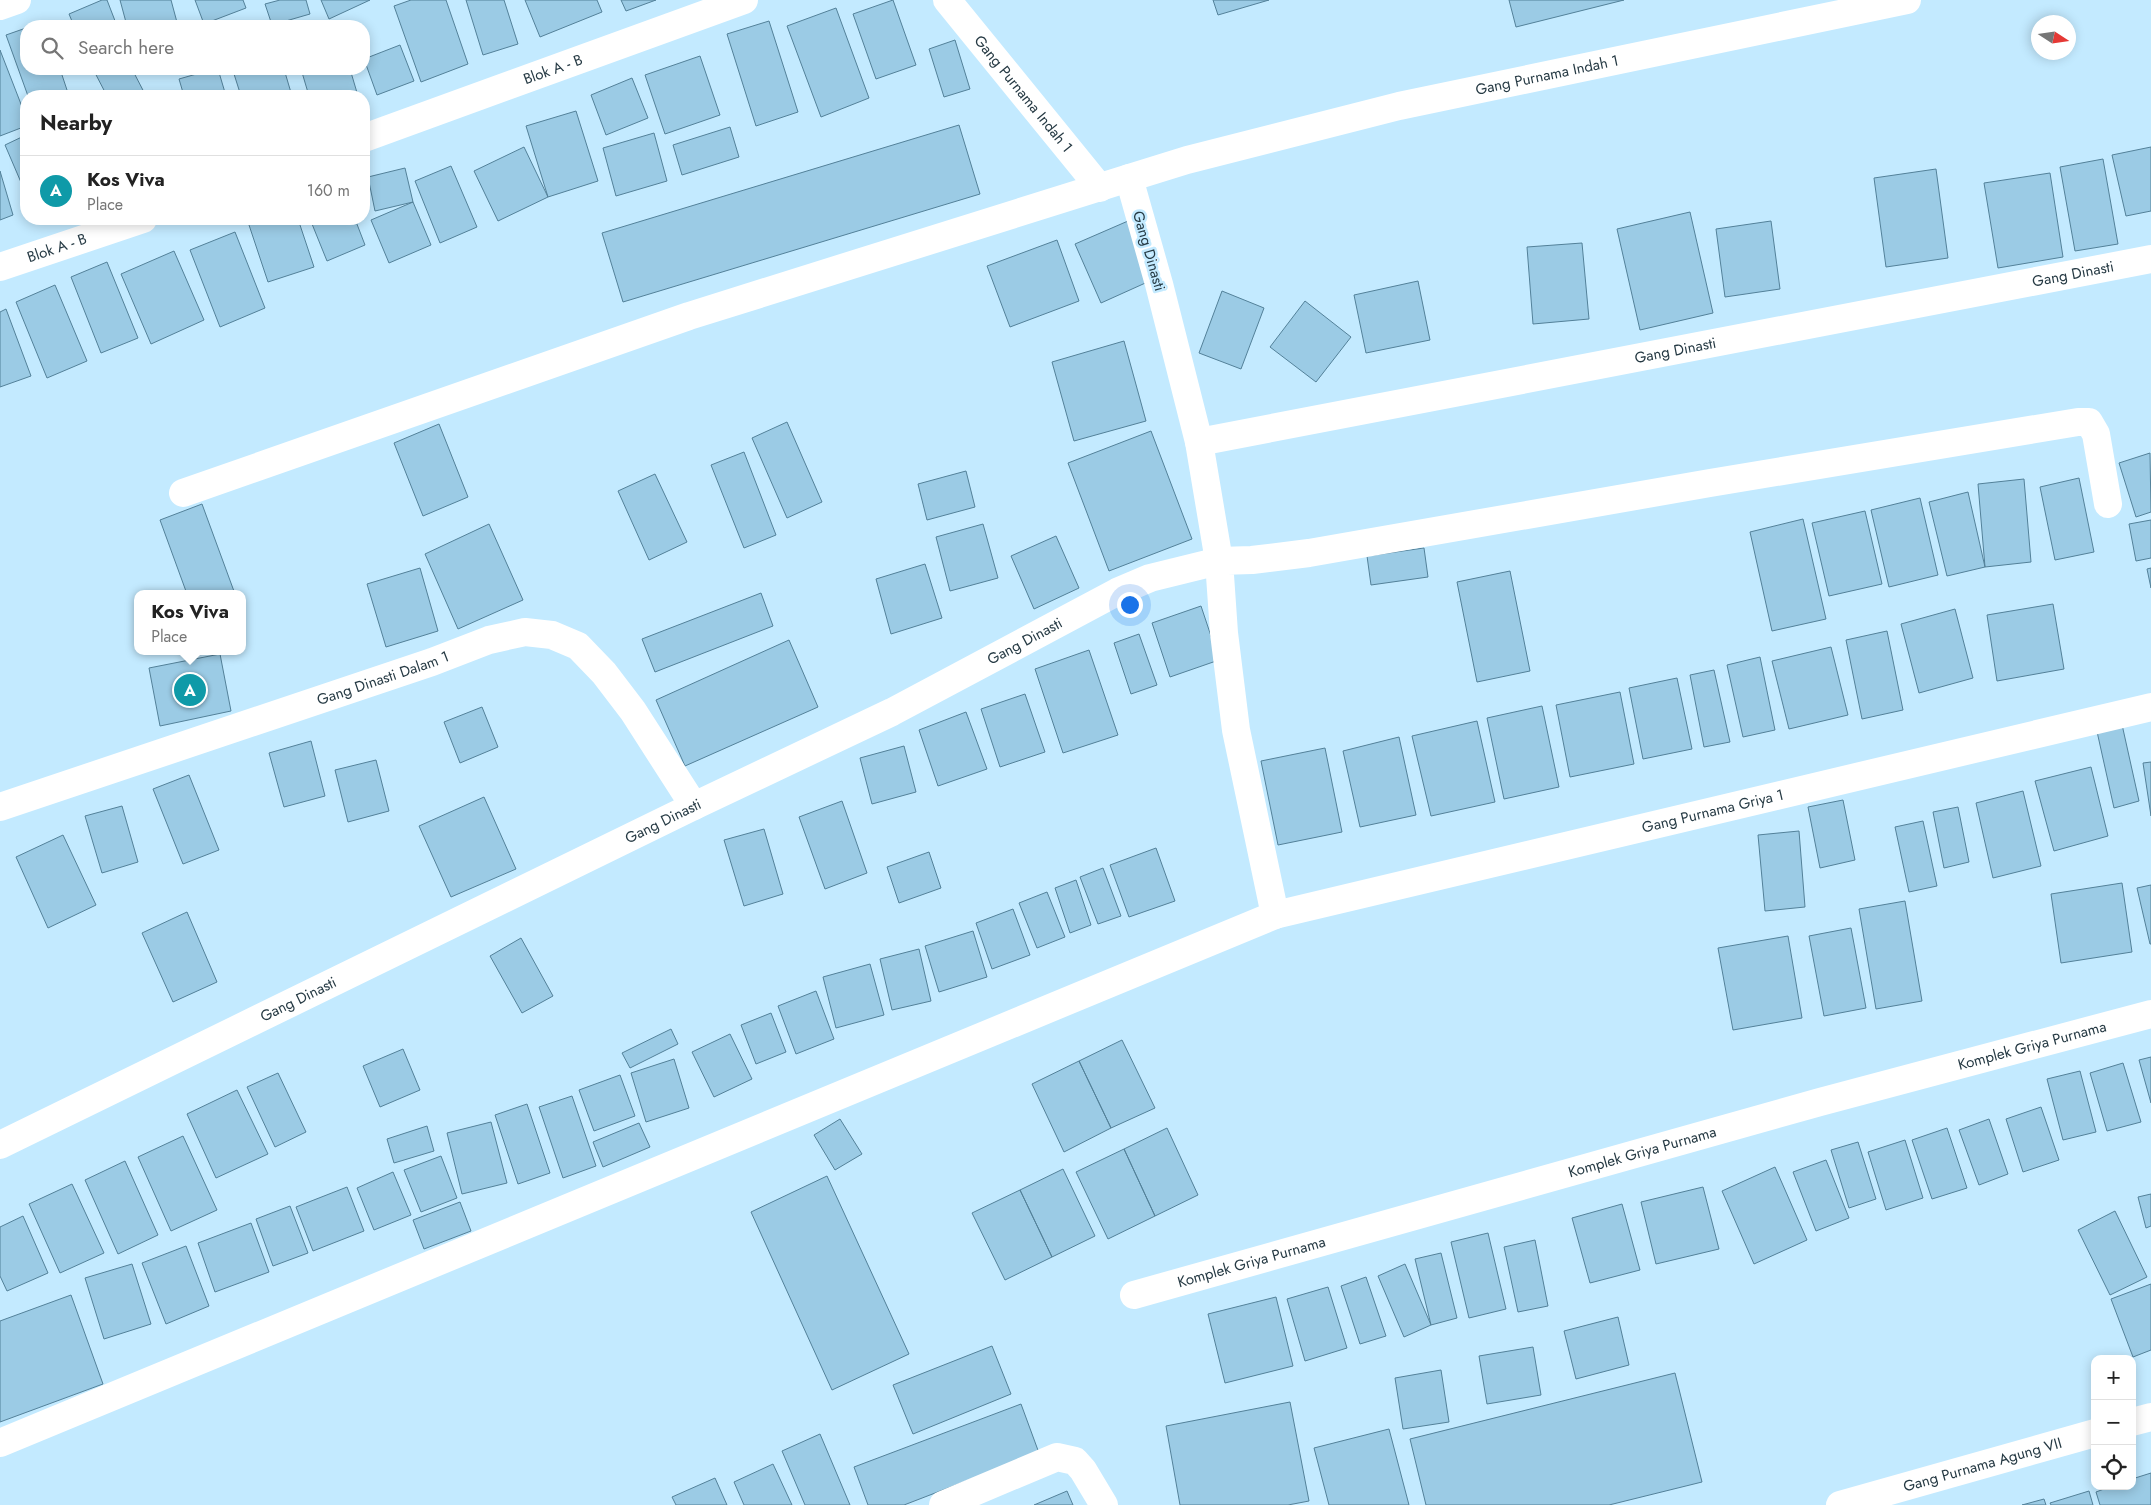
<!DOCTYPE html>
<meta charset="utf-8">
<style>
body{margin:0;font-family:Jost,sans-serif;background:#f2f2f2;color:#222}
.controls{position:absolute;right:15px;bottom:15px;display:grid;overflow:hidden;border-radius:10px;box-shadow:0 2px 12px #0003}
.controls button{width:45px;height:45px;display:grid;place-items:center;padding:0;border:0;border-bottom:1px solid #e0e0e0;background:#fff;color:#222;font:25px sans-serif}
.compass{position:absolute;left:2031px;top:15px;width:45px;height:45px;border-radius:50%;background:#fff;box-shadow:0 2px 12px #0003;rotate:102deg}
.you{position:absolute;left:1129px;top:604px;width:18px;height:18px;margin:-12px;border:4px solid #fff;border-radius:50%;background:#1a73e8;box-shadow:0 0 0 8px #1a73e833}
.badge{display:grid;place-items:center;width:32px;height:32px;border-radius:50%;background:#1a73e8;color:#fff;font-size:16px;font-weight:700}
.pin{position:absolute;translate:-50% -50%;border:2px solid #fff;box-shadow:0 1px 5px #0006}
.popup{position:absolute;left:134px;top:590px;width:112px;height:65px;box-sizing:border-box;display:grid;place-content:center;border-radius:10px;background:#fff;filter:drop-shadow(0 1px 4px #0005);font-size:16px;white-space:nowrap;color:#767676}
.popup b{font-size:19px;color:#222}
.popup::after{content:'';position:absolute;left:50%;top:100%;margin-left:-10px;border:10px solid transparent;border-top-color:#fff}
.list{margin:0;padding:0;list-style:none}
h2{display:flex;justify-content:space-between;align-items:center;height:65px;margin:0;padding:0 20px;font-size:21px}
h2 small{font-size:16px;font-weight:400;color:#767676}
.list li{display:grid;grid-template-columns:32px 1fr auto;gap:15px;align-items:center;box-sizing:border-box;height:70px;padding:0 20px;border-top:1px solid #e0e0e0}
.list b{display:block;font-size:19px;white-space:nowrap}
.list p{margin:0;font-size:16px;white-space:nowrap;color:#767676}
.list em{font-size:16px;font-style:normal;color:#767676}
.icon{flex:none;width:28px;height:28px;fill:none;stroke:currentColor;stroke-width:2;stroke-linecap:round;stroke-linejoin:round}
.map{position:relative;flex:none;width:2151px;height:1505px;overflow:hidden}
.search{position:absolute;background:#fff;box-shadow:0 2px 12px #0003;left:20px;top:20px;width:350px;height:55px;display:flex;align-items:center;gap:12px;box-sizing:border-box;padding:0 18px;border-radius:20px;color:#767676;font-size:19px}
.panel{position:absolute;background:#fff;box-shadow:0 2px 12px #0003;left:20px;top:90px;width:350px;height:135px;border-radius:20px}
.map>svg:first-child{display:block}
.building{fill:#9bcbe5;stroke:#538199}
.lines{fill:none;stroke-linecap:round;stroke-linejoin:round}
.minor{stroke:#fff;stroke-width:28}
.labels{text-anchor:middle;stroke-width:5;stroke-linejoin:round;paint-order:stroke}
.street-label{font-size:15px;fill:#263a44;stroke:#c3eaff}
</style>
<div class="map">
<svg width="2151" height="1505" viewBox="0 0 2151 1505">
<rect width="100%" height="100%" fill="#c3eaff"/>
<path class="building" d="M102,0h5l10,26h-43l-5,-12z
M120,0h51l7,26h-51z
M195,0h48l3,8 -42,16z
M280,0h26l4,14 -38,11 -7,-21z
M321,0h49l-41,19z
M411,0h35l22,64 -47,18 -27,-76z
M466,0h38l14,44 -35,11z
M525,0h72l5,12 -62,25z
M621,0h35l-30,11z
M893,0l23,65 -40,14 -23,-65z
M1213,0h56l-51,15z
M1509,0h115l-108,27z
M836,8l33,90 -48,19 -34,-91z
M769,21l29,91 -42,14 -29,-92z
M44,22l1,4h-14z
M26,28v41h34l9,27h-41l-22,-61z
M955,40l15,49 -26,8 -15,-48z
M400,45l14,36 -37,14 -13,-36z
M0,50l26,67v9l-26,10z
M700,56l20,59 -55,19 -20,-59z
M93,69h39l14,27h-39z
M152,69h18l-16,5z
M214,69h4l8,27h-42l-5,-17z
M251,69h33l8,27h-51l-7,-22z
M301,69h49l8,27h-49z
M632,78l16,40 -42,17 -15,-40z
M576,111l22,70 -50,16 -22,-71z
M959,125l21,69 -357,108 -21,-69z
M730,127l9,30 -57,18 -9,-30z
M654,133l13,48 -51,15 -13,-48z
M26,135v59l-21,-49z
M524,147l24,50 -50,24 -24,-50z
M2151,147v64l-25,5 -14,-61z
M2103,159l15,85 -43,7 -15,-84z
M451,166l26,61 -37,16 -25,-62z
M405,168l8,34 -38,9 -7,-34z
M1936,169l12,89 -62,9 -12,-89z
M0,171l13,44 -13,5z
M2050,173l13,84 -65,11 -14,-85z
M413,202l18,43 -42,18 -18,-43z
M1690,212l23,101 -73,17 -23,-101z
M247,219h51l16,48 -46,15z
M310,219h45l10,26 -38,16z
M1128,221l24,59 -51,23 -26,-59z
M1771,221l9,68 -55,8 -9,-68z
M235,232l30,76 -45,19 -30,-77z
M1057,240l22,61 -69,26 -23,-61z
M1582,243l7,76 -56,5 -6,-77z
M174,251l30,69 -53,24 -30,-70z
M107,262l31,76 -37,15 -30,-76z
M1418,281l12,59 -64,13 -12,-58z
M55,285l32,76 -40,17 -31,-76z
M1222,291l42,17 -23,61 -42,-16z
M1305,301l46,36 -35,45 -46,-35z
M6,309l25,67 -31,11v-75z
M1124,341l22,80 -72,20 -22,-79z
M787,422l35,80 -35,16 -35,-80z
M439,424l29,73 -45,19 -29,-73z
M1151,431l41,108 -83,32 -41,-108z
M744,452l32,83 -32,13 -33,-83z
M2150,453l1,59 -15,5 -17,-54z
M966,471l9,36 -48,13 -9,-36z
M655,474l32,68 -38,18 -31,-69z
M2079,478l15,74 -39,8 -15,-73z
M2024,479l7,83 -46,5 -7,-83z
M1968,492l17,75 -38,9 -18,-74z
M1920,498l18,77 -49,12 -18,-77z
M202,504l33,90h-48l-27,-74z
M1865,511l17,73 -53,12 -17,-73z
M1803,519l23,100 -54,12 -22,-99z
M2151,520v38l-15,3 -7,-37z
M489,524l34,76 -65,29 -33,-75z
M983,524l15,54 -48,13 -14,-54z
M1056,536l23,52 -45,21 -23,-53z
M1424,548l4,29 -57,8 -4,-29z
M925,564l17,54 -51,16 -15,-55z
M420,568l18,63 -52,16 -19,-63z
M2151,568v20l-4,-19z
M1510,571l20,100 -53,11 -20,-100z
M761,593l12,33 -118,46 -13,-33z
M2053,604l11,65 -67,12 -10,-66z
M1201,606l18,54 -49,17 -18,-54z
M1955,609l18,69 -54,15 -18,-69z
M1887,631l16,79 -41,9 -16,-79z
M1139,634l18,51 -26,9 -17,-51z
M789,640l29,67 -133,59 -29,-66z
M1831,647l17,68 -59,14 -17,-68z
M1089,650l29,85 -55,18 -28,-84z
M220,654l11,57 -71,15 -11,-58z
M1760,657l15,73 -32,7 -16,-72z
M1714,670l16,72 -26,5 -14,-72z
M1677,678l15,71 -49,10 -14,-71z
M1620,692l14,72 -64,13 -14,-72z
M1025,694l20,58 -45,15 -19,-58z
M1542,706l17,81 -55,12 -17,-81z
M482,707l16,40 -38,16 -16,-41z
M966,712l21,57 -49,17 -19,-56z
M2121,720l18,81 -25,7 -18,-81z
M1477,721l18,81 -64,14 -19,-80z
M1399,737l17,78 -56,12 -17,-76z
M311,741l14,55 -41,11 -15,-54z
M904,746l12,46 -44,12 -12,-46z
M1325,748l17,84 -64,13 -17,-84z
M376,760l13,51 -41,11 -13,-52z
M2151,762v54l-8,-53z
M2091,767l17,69 -54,15 -19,-70z
M189,775l30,75 -36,14 -30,-75z
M2023,791l18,75 -48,12 -17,-75z
M484,797l32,72 -65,28 -32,-71z
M1843,800l12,60 -35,8 -12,-61z
M842,801l25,72 -42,16 -26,-72z
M122,806l16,56 -36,11 -17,-57z
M1958,807l11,55 -25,6 -11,-56z
M1923,821l14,65 -28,6 -14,-65z
M764,829l19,65 -39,12 -20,-66z
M1799,831l6,76 -40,4 -7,-76z
M63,835l33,70 -48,23 -32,-71z
M1156,848l19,53 -46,16 -19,-52z
M929,852l12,36 -42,15 -12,-36z
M1103,868l18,48 -23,8 -18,-47z
M1076,880l15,45 -21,8 -15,-45z
M2122,883l10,69 -71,11 -10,-69z
M2151,885v59h-1l-13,-56z
M1047,892l18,45 -28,11 -18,-45z
M1905,901l17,100 -46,8 -17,-100z
M1013,909l17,46 -38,14 -16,-46z
M187,912l30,70 -44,20 -31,-69z
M1851,928l15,80 -42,8 -15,-80z
M973,931l14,46 -48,15 -14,-46z
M1788,936l14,82 -69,12 -15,-82z
M521,938l32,58 -31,17 -32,-57z
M919,949l12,52 -39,9 -12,-51z
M870,964l14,51 -48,13 -13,-51z
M816,991l18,48 -38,15 -18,-48z
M771,1013l15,39 -30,12 -15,-39z
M671,1029l7,15 -48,24 -8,-15z
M730,1034l22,45 -38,18 -22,-45z
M1122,1040l33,68 -44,20 -32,-67z
M403,1049l17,41 -40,17 -17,-41z
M2151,1057v46l-12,-43z
M674,1059l15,49 -43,14 -15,-49z
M1079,1061l32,67 -47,24 -32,-68z
M2123,1063l18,59 -34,9 -17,-58z
M2080,1071l16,61 -33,8 -16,-61z
M278,1073l28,59 -31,15 -28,-60z
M620,1075l15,41 -41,15 -15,-41z
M237,1090l31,64 -52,24 -29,-64z
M572,1096l24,70 -33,12 -24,-71z
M527,1104l23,69 -32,11 -23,-69z
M2041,1107l18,53 -36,12 -17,-53z
M840,1119l22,35 -27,16 -21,-35z
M1989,1119l19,55 -29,11 -20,-55z
M491,1122l16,61 -45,11 -15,-61z
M639,1123l11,24 -47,20 -10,-25z
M427,1126l7,25 -40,12 -7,-24z
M1167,1128l31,67 -43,21 -31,-67z
M1947,1128l20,60 -35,11 -20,-59z
M183,1136l34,74 -46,21 -33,-74z
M1905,1140l18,58 -37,12 -18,-58z
M1858,1142l18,57 -27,9 -18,-58z
M1124,1149l31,67 -47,23 -32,-67z
M441,1156l16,42 -36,14 -17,-42z
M1826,1160l23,58 -33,13 -23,-59z
M125,1161l33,74 -40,19 -33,-74z
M1775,1167l32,73 -53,24 -32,-73z
M1063,1169l32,67 -43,21 -32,-67z
M393,1172l18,43 -37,15 -17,-42z
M827,1176l82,178 -77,36 -81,-178z
M72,1184l32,69 -44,20 -31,-69z
M347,1187l17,44 -51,20 -17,-44z
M1703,1187l16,62 -63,15 -15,-62z
M1020,1190l32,67 -47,23 -33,-67z
M2151,1194v32l-5,2 -8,-31z
M460,1202l11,29 -47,18 -11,-29z
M1622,1204l18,66 -50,13 -18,-65z
M290,1206l18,47 -35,13 -17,-47z
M2115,1211l32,66 -37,18 -32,-65z
M23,1216l25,57 -41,18 -7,-15v-49z
M251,1223l18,49 -54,20 -17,-49z
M1488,1233l18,76 -37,9 -18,-76z
M1535,1240l13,66 -30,6 -14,-65z
M186,1246l23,60 -43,18 -24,-61z
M1441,1253l16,65 -26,7 -16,-66z
M132,1264l19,60 -47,15 -19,-61z
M1405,1264l26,61 -27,12 -26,-61z
M1366,1277l20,59 -26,8 -19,-58z
M2151,1284v66l-18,7 -22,-58z
M1328,1287l19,61 -42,13 -18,-62z
M71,1295l32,89 -103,38v-101z
M1276,1297l17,69 -68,17 -17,-69z
M1618,1317l11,48 -53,14 -12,-48z
M992,1346l19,48 -98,40 -20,-49z
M1533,1347l8,48 -54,9 -8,-48z
M1441,1370l8,52 -46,7 -8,-51z
M1675,1373l27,109 -93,23h-183l-16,-66z
M1290,1402l19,99 -21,4h-108l-14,-79z
M1021,1404l18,49 -135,52h-36l-14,-38z
M1389,1429l20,76h-80l-15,-57z
M820,1434l30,71h-45l-23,-54z
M773,1464l19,41h-48l-10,-23z
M2151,1473v32h-51l-4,-13 16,-6h20v-7z
M715,1478l12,27h-51l-4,-8z
M1067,1491l6,14h-39z
M2089,1491l4,14h-42l-1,-2z
M2044,1499l2,6h-24z"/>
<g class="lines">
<g class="minor">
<path id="s1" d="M947,0l153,188"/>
<path d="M0,6l17,-6"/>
<path id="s2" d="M364,138l380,-138"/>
<path id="s3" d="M0,267l143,-48"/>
<path id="s4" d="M1199,442l952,-183"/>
<path d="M183,493l506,-177 440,-138"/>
<path id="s5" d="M0,807l432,-145 57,-22 36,-8 27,3 26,11 26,27 29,38 61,95"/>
<path d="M1275,915l-39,-185 -12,-97 -5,-72 33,-1 57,-7 401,-70 368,-61h11l7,12 12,70"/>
<path id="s6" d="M0,1145l694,-339 198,-94 225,-120 33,-14 69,-17 -20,-119 -40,-158 -30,-106 58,-18 212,-54 508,-106"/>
<path id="s7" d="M1134,1295l686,-193 331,-88"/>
<path d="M2132,1422l19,-5"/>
<path id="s8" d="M0,1443l1275,-528 876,-208"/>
<path d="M943,1505l114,-48 18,4 8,9 21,35"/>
<path id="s9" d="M1840,1505l255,-72"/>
</g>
</g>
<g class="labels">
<g class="street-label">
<text dy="5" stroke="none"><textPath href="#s2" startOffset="201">Blok A - B</textPath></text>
<text dy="5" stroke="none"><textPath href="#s6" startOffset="2178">Gang Purnama Indah 1</textPath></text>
<text dy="5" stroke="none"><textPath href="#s1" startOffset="121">Gang Purnama Indah 1</textPath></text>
<text dy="5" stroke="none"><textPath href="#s3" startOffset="60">Blok A - B</textPath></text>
<text transform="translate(1149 251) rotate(74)" y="5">Gang Dinasti</text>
<text dy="5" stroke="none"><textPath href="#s4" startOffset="890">Gang Dinasti</textPath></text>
<text dy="5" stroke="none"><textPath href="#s4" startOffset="485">Gang Dinasti</textPath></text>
<text dy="5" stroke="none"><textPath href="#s6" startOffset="1142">Gang Dinasti</textPath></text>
<text dy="5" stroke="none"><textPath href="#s5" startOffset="404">Gang Dinasti Dalam 1</textPath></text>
<text dy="5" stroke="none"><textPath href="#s8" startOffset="1830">Gang Purnama Griya 1</textPath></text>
<text dy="5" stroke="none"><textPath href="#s6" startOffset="738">Gang Dinasti</textPath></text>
<text dy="5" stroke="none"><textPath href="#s6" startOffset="332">Gang Dinasti</textPath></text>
<text dy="5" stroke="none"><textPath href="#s7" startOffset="932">Komplek Griya Purnama</textPath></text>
<text dy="5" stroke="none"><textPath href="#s7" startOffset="528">Komplek Griya Purnama</textPath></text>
<text dy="5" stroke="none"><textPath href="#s7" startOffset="122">Komplek Griya Purnama</textPath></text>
<text dy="5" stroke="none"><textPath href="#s9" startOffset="148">Gang Purnama Agung VII</textPath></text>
</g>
</g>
</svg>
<div class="controls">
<button>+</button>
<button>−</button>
<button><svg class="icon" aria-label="locate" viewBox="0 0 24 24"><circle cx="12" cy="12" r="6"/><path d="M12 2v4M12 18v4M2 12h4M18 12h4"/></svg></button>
</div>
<svg class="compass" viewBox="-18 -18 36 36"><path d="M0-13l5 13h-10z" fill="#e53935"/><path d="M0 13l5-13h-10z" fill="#767676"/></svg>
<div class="you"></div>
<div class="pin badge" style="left:190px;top:690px;background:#0f9aa8">A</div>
<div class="popup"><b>Kos Viva</b>Place</div>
<div class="search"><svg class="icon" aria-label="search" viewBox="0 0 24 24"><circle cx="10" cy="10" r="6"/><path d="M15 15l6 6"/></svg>Search here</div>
<section class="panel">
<h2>Nearby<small></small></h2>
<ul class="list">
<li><span class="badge" style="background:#0f9aa8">A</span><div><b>Kos Viva</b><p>Place</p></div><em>160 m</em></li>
</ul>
</section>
</div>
